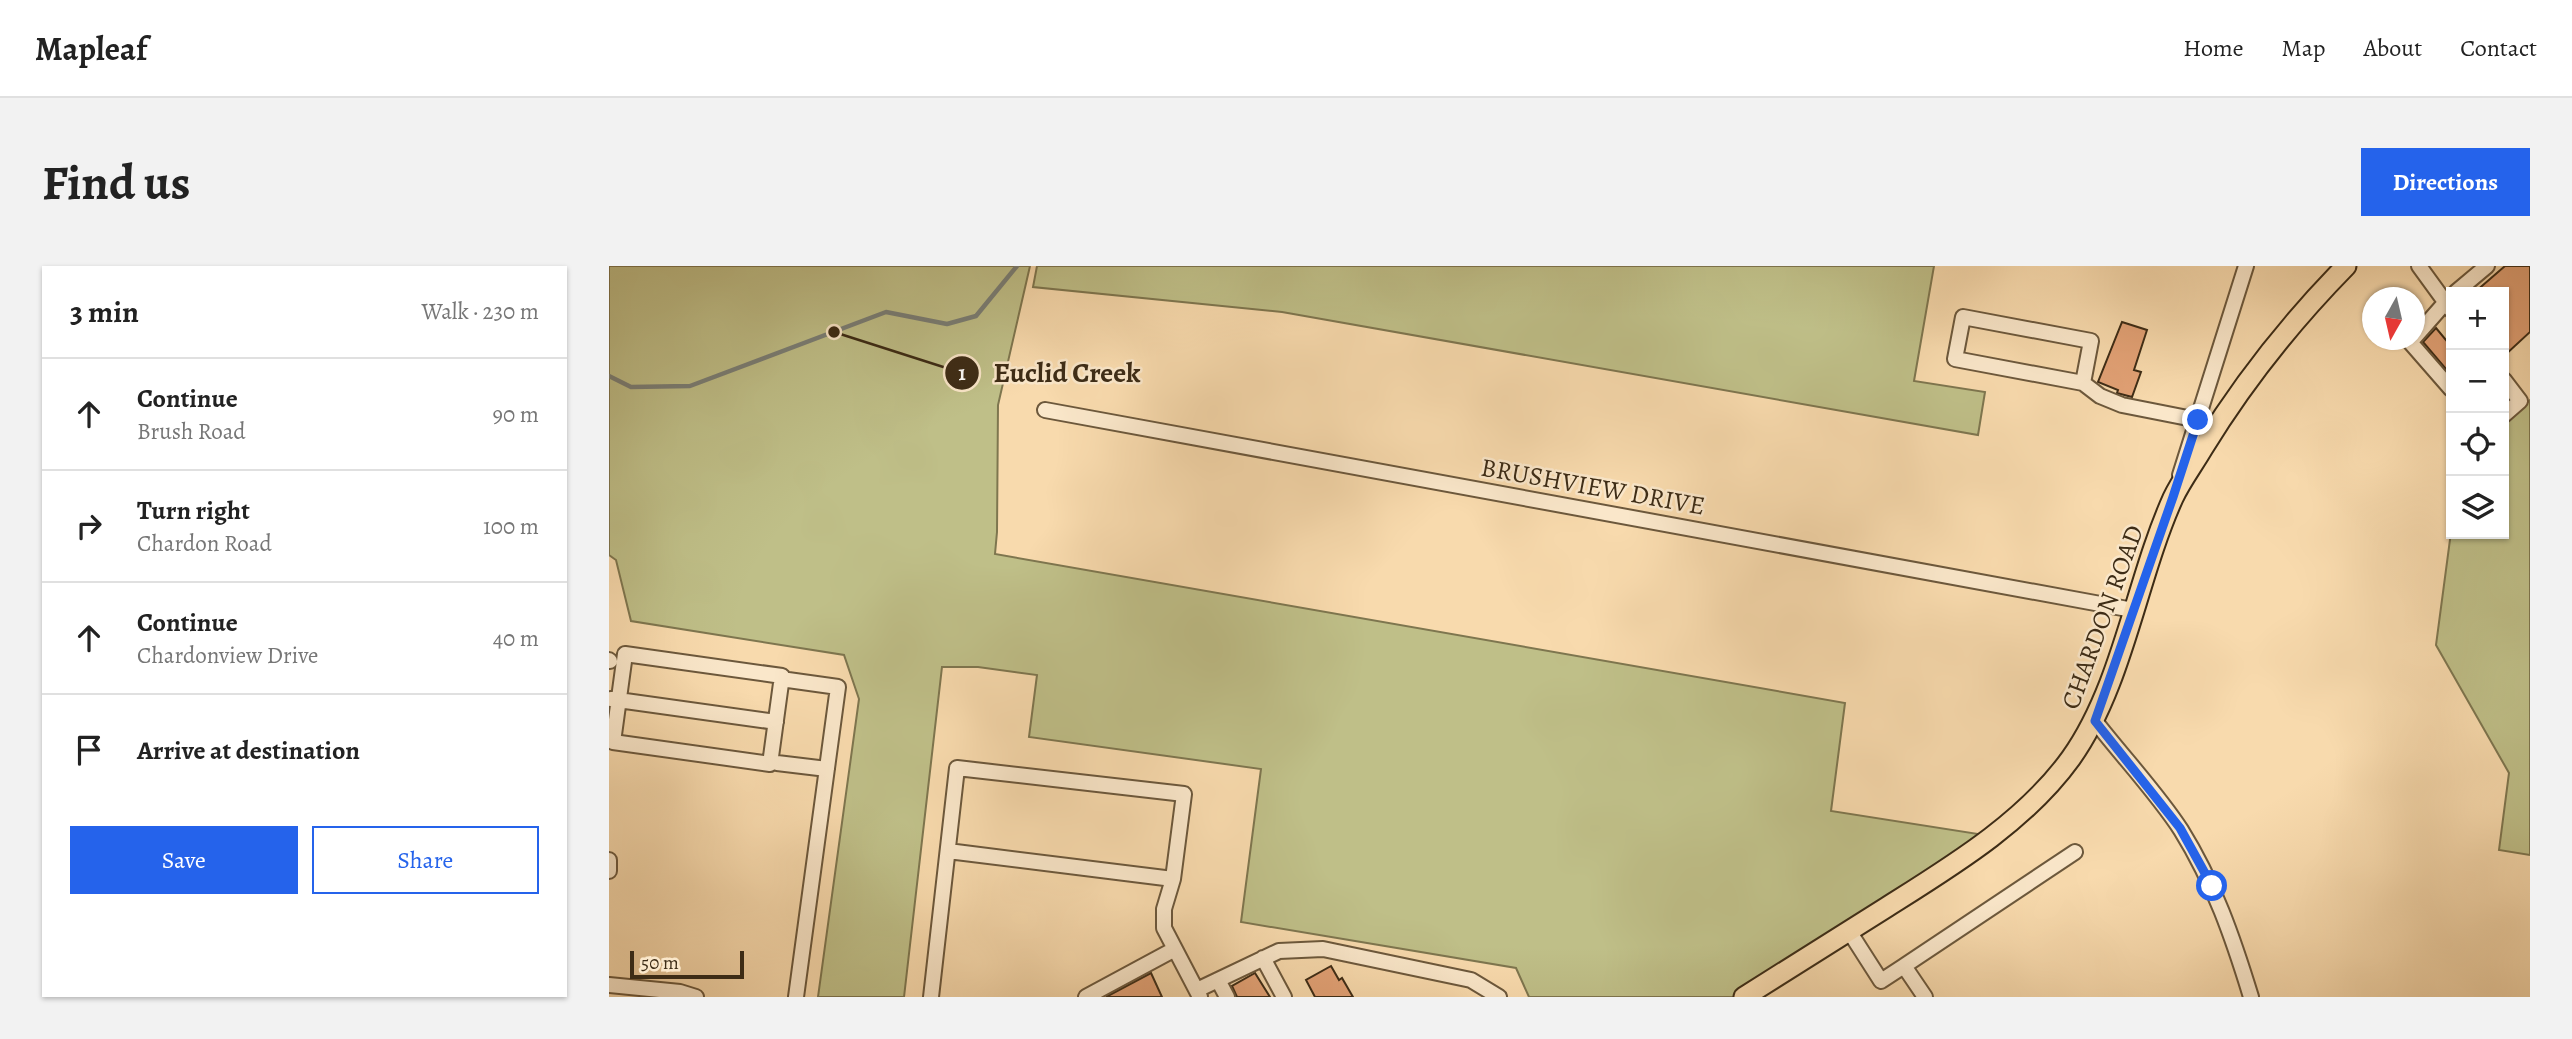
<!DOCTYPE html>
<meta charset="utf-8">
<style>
body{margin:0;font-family:Alegreya,serif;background:#f2f2f2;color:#222}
.controls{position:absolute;right:21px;top:21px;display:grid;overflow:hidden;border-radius:0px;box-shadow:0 2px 5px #0004}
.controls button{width:63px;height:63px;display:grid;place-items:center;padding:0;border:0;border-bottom:2px solid #e0e0e0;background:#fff;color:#222;font:35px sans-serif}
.compass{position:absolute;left:1753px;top:21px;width:63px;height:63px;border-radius:50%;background:#fff;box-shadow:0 2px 5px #0004;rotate:188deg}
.scale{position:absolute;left:21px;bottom:18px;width:114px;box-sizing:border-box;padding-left:7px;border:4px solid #3d2c16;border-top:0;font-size:19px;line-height:24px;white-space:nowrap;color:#3d2c16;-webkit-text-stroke:5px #fae7ca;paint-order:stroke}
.stop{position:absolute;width:21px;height:21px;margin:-16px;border:5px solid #2563eb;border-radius:50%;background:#fff}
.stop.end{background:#2563eb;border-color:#fff;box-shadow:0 2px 7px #0008}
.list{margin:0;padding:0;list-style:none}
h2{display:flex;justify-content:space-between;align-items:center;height:91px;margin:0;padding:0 28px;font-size:30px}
h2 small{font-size:23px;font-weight:400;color:#767676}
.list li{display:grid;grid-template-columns:46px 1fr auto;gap:21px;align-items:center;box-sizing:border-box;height:112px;padding:0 28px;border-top:2px solid #e0e0e0}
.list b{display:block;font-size:26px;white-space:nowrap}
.list p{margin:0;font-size:23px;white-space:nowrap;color:#767676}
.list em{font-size:23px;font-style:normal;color:#767676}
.actions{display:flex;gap:14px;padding:21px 28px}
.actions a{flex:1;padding:16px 0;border:2px solid #2563eb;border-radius:0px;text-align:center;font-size:24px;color:#2563eb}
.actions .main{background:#2563eb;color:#fff}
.icon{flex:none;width:38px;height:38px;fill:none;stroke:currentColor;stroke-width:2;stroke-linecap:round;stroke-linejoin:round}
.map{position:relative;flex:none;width:1921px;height:731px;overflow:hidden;border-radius:0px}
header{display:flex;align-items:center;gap:42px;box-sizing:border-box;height:98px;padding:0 35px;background:#fff;border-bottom:2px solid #e0e0e0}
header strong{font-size:33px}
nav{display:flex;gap:38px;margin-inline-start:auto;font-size:24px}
.intro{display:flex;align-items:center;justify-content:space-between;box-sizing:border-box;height:168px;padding:0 42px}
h1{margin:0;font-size:49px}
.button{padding:18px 32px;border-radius:0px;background:#2563eb;color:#fff;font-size:24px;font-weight:700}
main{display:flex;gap:42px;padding:0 42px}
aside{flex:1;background:#fff;border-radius:0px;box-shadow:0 2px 5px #0004}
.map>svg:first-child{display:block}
.green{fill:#bfbf88;stroke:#7e764f;stroke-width:2}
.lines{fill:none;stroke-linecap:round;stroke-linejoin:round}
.stream{stroke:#7a7f77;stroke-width:4.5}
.building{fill:#e3a276;stroke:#3d2c16;stroke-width:2}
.minor-casing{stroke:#6c583c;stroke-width:18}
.major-casing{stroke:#3d2c16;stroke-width:23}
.minor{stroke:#fae7ca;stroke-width:14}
.major{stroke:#f8daad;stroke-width:19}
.route{stroke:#2563eb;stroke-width:9}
.labels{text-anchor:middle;stroke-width:5;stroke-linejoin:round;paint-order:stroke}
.street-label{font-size:26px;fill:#3d2c16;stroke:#fae7ca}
.leader{fill:none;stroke:#3d2c16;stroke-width:2.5}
.callout-dot{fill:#3d2c16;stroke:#fae7ca;stroke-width:2.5}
.mark-label{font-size:21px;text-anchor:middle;font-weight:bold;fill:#fff}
.callout-label{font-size:28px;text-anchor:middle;font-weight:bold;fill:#3d2c16;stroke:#fae7ca;stroke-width:5;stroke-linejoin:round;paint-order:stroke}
</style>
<header>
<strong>Mapleaf</strong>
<nav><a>Home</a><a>Map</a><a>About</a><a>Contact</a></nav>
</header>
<div class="intro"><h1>Find us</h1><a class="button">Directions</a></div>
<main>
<aside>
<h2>3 min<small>Walk · 230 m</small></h2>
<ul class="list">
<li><svg class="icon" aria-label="ahead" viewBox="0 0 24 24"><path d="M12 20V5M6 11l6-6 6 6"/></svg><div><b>Continue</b><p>Brush Road</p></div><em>90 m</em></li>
<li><svg class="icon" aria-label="right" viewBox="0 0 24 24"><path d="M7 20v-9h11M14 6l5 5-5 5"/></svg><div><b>Turn right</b><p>Chardon Road</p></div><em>100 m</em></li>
<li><svg class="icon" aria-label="ahead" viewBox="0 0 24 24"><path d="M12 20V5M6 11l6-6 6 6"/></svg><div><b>Continue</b><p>Chardonview Drive</p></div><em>40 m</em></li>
<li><svg class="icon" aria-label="arrive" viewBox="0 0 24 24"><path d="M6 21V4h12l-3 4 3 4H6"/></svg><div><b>Arrive at destination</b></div></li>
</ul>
<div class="actions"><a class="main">Save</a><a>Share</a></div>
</aside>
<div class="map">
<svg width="1921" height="731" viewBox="0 0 1921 731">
<rect width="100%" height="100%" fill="#f8daad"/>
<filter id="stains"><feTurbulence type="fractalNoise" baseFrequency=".00286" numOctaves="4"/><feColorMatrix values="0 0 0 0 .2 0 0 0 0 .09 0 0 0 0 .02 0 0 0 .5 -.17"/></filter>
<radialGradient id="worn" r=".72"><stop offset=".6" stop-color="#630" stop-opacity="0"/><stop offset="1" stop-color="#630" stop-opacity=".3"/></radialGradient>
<path class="green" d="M0,0h421l-32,139 -1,127 -2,22 850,149 -14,108 160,25 -247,161h-215l-13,-29 -275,-46 20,-153 -232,-32 8,-62 -59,-8h-36l-38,330h-86l41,-298 -15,-44 -213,-34 -15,-61 -7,-5z
M428,0h897l-20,115 71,11 -7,43 -696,-123 -249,-25z
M1921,134v455l-31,-5 10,-77 -73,-128 15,-113 53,2v-110z"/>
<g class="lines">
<path class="stream" d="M0,110l22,11 59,-1 196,-74 61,12 29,-8 41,-50"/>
</g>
<path class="building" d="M1896,0h25v66l-26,24v-64h-29z
M1513,56l25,8 -13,40 7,2 -9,25 -15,-4 1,-3 -20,-8z
M1827,62l15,18v29l-28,-33z
M722,700l8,14 3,-2 11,19h-38l-9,-17z
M542,707l11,24h-56z
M646,707l15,24h-33l-5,-11z"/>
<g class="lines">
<defs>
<path id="minor" d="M1810,0l32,44
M1847,26l31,-26
M1806,71l36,-41
M1803,74l-2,2 41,47
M1895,114l16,21 -16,14
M1474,117l-128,-24 8,-42 128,24 -8,42 17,13 22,9 76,15
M436,144l1088,200
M1571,209l66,-209
M16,388l157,22 -12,88 -157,-22z
M0,394l1,1
M179,414l50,7 -42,310
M2,433l165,23
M1486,455c27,35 62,72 86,109 33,53 52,108 70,167
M168,497l50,6
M0,594v11
M564,613l-9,30v19l36,69
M1240,665l32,50 23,-15 21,31
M654,692l21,39
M1295,700l171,-114
M609,714l9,17
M0,719l71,7 16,5
M588,724l82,-39 44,-2 148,31 28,17
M322,731l26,-229 227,26 -11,85 -225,-28
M477,731l89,-48"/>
<path id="major" d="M1135,731c47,-30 95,-60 143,-90 65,-41 138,-85 184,-149 52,-73 65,-178 102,-260 8,-17 20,-33 30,-50 41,-67 88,-126 143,-182"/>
</defs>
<use href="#minor" class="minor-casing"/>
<use href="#major" class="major-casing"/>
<use href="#minor" class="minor"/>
<use href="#major" class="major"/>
</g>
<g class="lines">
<path class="route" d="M1589,154l-25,77 -78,224 85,107 32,58"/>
</g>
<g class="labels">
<g class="street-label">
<text transform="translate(984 220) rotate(10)" y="9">BRUSHVIEW DRIVE</text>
<text transform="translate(1493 351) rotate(-70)" y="9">CHARDON ROAD</text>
</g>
</g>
<path class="leader" d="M225 66L353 107"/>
<g class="callout-dot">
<circle cx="225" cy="66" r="7"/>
<circle cx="353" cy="107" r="18"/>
</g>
<g class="mark-label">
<text x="353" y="114">1</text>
</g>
<g class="callout-label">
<text x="458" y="116">Euclid Creek</text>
</g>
<rect width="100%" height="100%" filter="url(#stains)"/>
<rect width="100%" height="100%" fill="url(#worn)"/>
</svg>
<div class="controls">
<button>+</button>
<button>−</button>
<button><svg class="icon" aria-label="locate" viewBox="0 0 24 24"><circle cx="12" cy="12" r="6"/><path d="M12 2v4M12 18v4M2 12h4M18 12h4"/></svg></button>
<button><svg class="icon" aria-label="layers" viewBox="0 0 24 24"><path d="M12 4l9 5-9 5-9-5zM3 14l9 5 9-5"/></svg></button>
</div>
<svg class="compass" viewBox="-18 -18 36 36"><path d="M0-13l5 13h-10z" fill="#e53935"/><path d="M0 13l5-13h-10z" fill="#767676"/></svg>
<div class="scale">50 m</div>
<div class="stop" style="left:1603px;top:620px"></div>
<div class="stop end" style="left:1589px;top:154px"></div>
</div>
</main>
